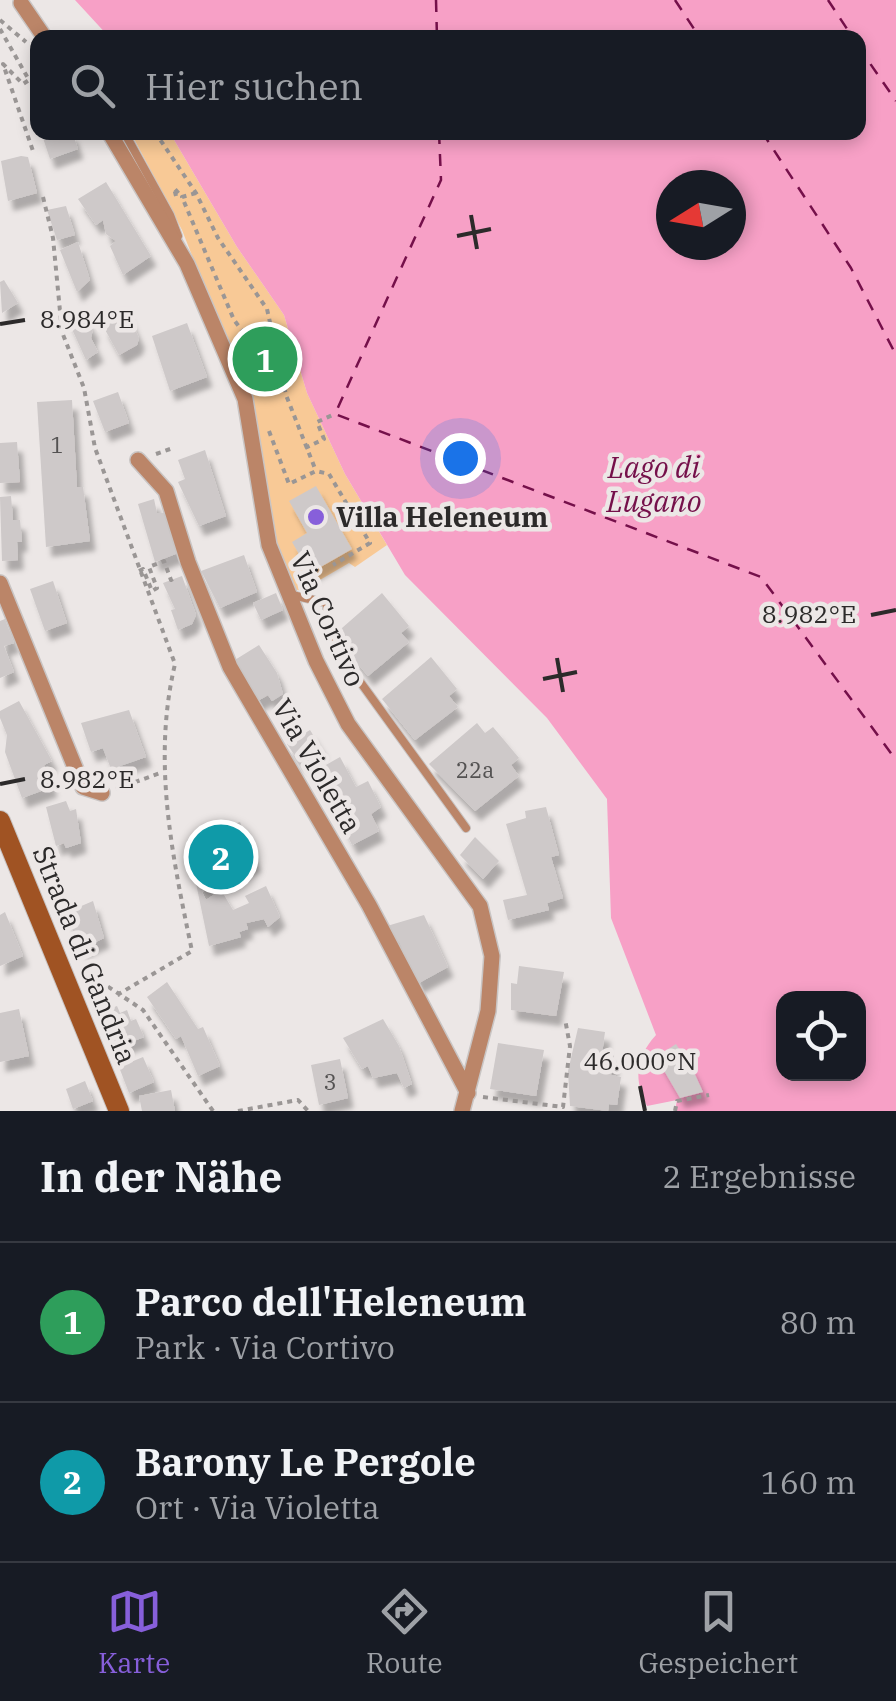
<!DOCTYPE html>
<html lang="de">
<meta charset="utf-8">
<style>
body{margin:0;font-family:"IBM Plex Serif",serif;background:#20242c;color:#f1f3f6}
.controls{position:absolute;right:30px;bottom:30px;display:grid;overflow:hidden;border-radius:20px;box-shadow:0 5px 15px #0003}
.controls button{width:90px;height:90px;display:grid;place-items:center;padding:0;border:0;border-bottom:2px solid #363941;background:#171b24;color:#f1f3f6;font:50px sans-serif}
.compass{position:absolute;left:656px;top:170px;width:90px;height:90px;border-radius:50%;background:#171b24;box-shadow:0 5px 15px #0003;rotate:259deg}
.you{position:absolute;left:460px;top:458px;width:35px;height:35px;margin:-25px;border:8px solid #fff;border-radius:50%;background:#1a73e8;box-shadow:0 0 0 15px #1a73e833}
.badge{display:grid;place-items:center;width:65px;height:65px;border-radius:50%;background:#875fda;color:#fff;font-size:32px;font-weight:700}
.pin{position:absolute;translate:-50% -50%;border:5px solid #fff;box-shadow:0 2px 10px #0006}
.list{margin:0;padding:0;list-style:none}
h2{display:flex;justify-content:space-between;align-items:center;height:130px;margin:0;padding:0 40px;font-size:42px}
h2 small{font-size:32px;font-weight:400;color:#9ea1a6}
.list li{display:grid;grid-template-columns:65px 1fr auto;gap:30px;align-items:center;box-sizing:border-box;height:160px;padding:0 40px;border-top:2px solid #363941}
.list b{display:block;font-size:38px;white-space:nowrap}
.list p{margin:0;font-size:32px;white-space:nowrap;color:#9ea1a6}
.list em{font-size:32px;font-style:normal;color:#9ea1a6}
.icon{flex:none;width:55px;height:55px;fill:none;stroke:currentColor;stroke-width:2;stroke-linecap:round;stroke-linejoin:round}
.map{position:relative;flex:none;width:896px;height:1111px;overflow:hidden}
.search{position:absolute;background:#171b24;box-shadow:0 5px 15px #0003;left:30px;right:30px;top:30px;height:110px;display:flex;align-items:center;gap:25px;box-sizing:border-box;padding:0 35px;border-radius:20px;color:#9ea1a6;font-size:38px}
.sheet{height:450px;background:#171b24}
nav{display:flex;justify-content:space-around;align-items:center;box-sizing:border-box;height:140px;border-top:2px solid #363941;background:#171b24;font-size:28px;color:#9ea1a6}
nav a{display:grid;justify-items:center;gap:5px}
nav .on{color:#875fda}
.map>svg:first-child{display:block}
.green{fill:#f8c996}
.water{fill:#f7a0c6;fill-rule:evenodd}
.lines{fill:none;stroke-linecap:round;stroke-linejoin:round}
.ferry{stroke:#75104a;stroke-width:2.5;stroke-dasharray:12 10;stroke-linecap:butt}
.building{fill:#cec9c9;filter:url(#shadow)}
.service-casing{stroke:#c9c5c4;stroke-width:10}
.minor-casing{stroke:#c9c5c4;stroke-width:18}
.secondary-casing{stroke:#c9c5c4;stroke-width:22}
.path{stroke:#9a9695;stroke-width:4;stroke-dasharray:5 5;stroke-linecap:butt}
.service{stroke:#bb8568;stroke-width:8}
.minor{stroke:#bb8568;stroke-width:15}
.secondary{stroke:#a05323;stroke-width:20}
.ticks{fill:none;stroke:#2c2a2a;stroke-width:4}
.poi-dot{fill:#875fda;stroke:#ece7e6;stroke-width:4}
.labels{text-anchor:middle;stroke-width:9;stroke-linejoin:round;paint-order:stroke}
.number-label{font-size:22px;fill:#545252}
.poi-label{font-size:28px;font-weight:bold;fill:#2c2a2a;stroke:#ece7e6;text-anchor:start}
.street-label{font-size:28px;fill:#2c2a2a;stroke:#ece7e6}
.water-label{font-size:30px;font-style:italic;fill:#75104a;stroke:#ece7e6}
.ticks-label{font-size:25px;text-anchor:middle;fill:#2c2a2a;stroke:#ece7e6;stroke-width:9;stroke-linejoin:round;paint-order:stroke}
</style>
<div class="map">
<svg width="896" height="1111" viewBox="0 0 896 1111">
<defs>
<filter id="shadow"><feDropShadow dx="5.5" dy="10" stdDeviation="2.5" flood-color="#0004"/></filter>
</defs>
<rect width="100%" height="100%" fill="#ece7e6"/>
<path class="green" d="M131,133h39l67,114 47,68 23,78 38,81 42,71 -32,22 -6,-4 -48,28 -13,-4 -15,-43 -25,-146 -66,-168z"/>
<path class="water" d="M75,0h821v1111h-221l2,-11 -30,6c-14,-27 -11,-49 9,-71l-45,-117 -4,-119 -60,-81 -142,-143 -60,-101 -38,-81 -23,-78 -47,-68 -67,-114 688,-1v-94h-748zM671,185h60v60h-60zM784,998h74v76h-74z"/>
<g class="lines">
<path class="ferry" d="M436,0l1,38
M675,0l25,38
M828,0l25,38
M858,46l38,55
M439,132l2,48 -106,234 426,163 135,183
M762,132l89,136 45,87"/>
</g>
<path class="building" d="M41,132h31l6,17 -28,10z
M21,156l7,1 9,36 -29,8 -7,-40z
M106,182l45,74 -28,19 -13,-29 6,-5 -10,-7 -3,-14 -7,5 -18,-26z
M66,206l9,29 -18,5 -10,-30z
M78,242l12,38 -13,12 -17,-42z
M4,280l14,23 -16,10 -2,-31z
M80,309l13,20 -2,9 7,14 -12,8 -19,-42z
M126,310l13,28 -2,7 -18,10 -16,-29z
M187,323l20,54 -37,14 -18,-55z
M118,392l11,31 -24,9 -12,-31z
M72,400l5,87h6l7,54 -44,6 -9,-145z
M17,442l3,40 -20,1v-40z
M205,450l21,66 -27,10 -21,-44 7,-3 -7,-19z
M316,486l36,63 -42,24 -18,-31 15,-9 -18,-32z
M11,496l2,24h7l2,22h-5l1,18 -16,1 -2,-64z
M154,499l3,14h10l11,40 -23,9 -17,-58z
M244,555l13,37 -37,16 -19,-37z
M182,576l14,39 -4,9 -14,6 -7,-20 4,-1 -12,-26z
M53,581l14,42 -22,8 -15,-42z
M276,593l7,17 -22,10 -8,-17z
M382,593l27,33 -8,7 8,9 -41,34 -34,-41z
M5,619l9,24 -10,3 10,26 -14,6v-57z
M259,645l18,28 6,21 -11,7 -4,-6 -14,8 -24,-40z
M431,657l26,32 -8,7 9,11 -43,33 -33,-41z
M19,701l33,60 -8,4 8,22 -30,11 -17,-46 2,-17 -7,-17v-7z
M129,710l17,47 -35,12 -8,-21 -12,4 -10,-29z
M477,723l8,10 8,-6 26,31 -8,7 8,11 -44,35 -46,-47z
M310,730l12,19 -22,14 -13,-19z
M340,757l16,30 12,-6 13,26 -10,7 8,17 -27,14 -35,-75z
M66,801l4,10 6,-2 5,34 -15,5 -2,-5 -8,3 -10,-39z
M546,807l13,48 -8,2 12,41 -16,5 2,7 -41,10 -5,-20 24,-5 -21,-71 20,-6 -1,-7z
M240,822l16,40 -28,14 -2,-5 -9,4v9l-15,8 4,8 15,-10 12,20 16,-7 -4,-7 21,-10 14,31 -12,10 -4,-8 -18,4 2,6 -9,3 2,5 -32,9 -22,-106z
M475,837l24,24 -16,18 -23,-24z
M93,901l11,37 -23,11 -16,-36z
M5,912l18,44 -23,10v-51z
M424,915l24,52 -31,17 -18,-43 -5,2 -7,-17z
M519,966l45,6 -8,44 -45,-6v-27l6,1z
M167,982l31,47 5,-2 17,39 -22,10 -17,-40 -5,3 -29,-42z
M117,1006l3,7 7,-3 4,11 5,-2 8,18 -26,10 -14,-36z
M19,1009l10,47 -29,6v-49z
M383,1019l16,27 13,38 -8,4 -7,-15 -24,5 -5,-12 -6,3 -19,-31z
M578,1028l27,4 -3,22 12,1 -3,20 10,2 -4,28 -8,-1 -1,7 -38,-5 -2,-35z
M498,1043l46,7 -8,46 -46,-7z
M676,1044l17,26 10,22 -23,6 -24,-41z
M143,1057l11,25 -25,11 -10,-26z
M340,1059l8,39 -29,7 -8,-40z
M85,1081l8,20 -20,8 -7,-20z
M171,1090l4,21h-33l-3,-15z"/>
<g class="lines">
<defs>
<path id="service" d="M124,132l46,83 8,21
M292,595l35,8v33l139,192"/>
<path id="minor" d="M21,3l24,35
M109,132l78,132 58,135 24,146 47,116 32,63 132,182 12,50 -4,55 -26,100
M138,460l28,31 22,71 42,105 139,238 99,188
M0,583l83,204 19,6"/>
<path id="secondary" d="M0,821l119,290"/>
</defs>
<use href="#service" class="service-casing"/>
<use href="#minor" class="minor-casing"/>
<use href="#secondary" class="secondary-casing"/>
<path class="path" d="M0,20l26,22
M0,29l29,51 -6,4 -20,-20 30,87
M155,132l41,61 22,45 49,71 19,86 30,76
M196,193l-14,4 52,123 20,26 23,-2
M176,196l-2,-8 8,9
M43,197l10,41 9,94 22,56 11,60 80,216c-23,97 -3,191 17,287l-75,44
M269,431l20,53 27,-13 13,3 41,69 -37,22
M305,448l19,-9 -7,-17 18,-8
M156,454l17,-6
M139,571l4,-2 9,22 5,-3 -8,-21 15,-6 7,19 5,-3
M116,789l47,-17
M83,970l60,40 70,101
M483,1097l80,10 7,-61 -5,-27
M238,1111l60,-11 10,11
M675,1111l2,-10 32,-6"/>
<use href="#service" class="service"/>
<use href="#minor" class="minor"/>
<use href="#secondary" class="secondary"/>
</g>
<path class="ticks" d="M471,215l6,34M457,236l34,-7M0,324l25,-4M871,615l25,-5M557,658l6,34M543,679l34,-7M0,784l25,-5M640,1086l5,25"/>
<circle class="poi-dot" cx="316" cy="517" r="10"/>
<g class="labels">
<g class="number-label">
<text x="57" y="453">1</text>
<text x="475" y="778">22a</text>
<text x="330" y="1090">3</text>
</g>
<g class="poi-label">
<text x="336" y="527">Villa Heleneum</text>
</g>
<g class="street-label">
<text transform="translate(328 619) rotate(66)" y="10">Via Cortivo</text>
<text transform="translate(317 766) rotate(60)" y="10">Via Violetta</text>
<text transform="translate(85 955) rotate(68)" y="10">Strada di Gandria</text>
</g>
<g class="water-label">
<text x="654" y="478">Lago di<tspan x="654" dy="34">Lugano</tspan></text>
</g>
</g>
<g class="ticks-label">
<text x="87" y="328">8.984°E</text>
<text x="809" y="623">8.982°E</text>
<text x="87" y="788">8.982°E</text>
<text x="640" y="1070">46.000°N</text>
</g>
</svg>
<div class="controls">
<button><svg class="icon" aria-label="locate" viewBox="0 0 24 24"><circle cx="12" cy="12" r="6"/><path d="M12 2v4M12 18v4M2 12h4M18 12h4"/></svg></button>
</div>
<svg class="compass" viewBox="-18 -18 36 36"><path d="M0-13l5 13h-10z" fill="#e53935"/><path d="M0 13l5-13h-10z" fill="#9ea1a6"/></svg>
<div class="you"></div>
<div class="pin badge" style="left:265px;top:359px;background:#2e9e5b">1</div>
<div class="pin badge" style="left:221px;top:857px;background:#0f9aa8">2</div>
<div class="search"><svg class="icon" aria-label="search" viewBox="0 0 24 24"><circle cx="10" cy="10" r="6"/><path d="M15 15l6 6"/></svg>Hier suchen</div>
</div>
<section class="sheet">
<h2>In der Nähe<small>2 Ergebnisse</small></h2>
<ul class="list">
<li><span class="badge" style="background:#2e9e5b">1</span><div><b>Parco dell'Heleneum</b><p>Park · Via Cortivo</p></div><em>80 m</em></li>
<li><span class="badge" style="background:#0f9aa8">2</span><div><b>Barony Le Pergole</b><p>Ort · Via Violetta</p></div><em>160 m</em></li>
</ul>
</section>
<nav>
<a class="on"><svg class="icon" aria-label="map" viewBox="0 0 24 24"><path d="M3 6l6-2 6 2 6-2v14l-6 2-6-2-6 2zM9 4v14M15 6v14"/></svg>Karte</a>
<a><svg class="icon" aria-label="directions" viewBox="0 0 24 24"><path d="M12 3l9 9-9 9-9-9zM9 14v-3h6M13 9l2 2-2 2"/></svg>Route</a>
<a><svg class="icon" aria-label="saved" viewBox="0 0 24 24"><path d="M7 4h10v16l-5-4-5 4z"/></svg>Gespeichert</a>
</nav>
